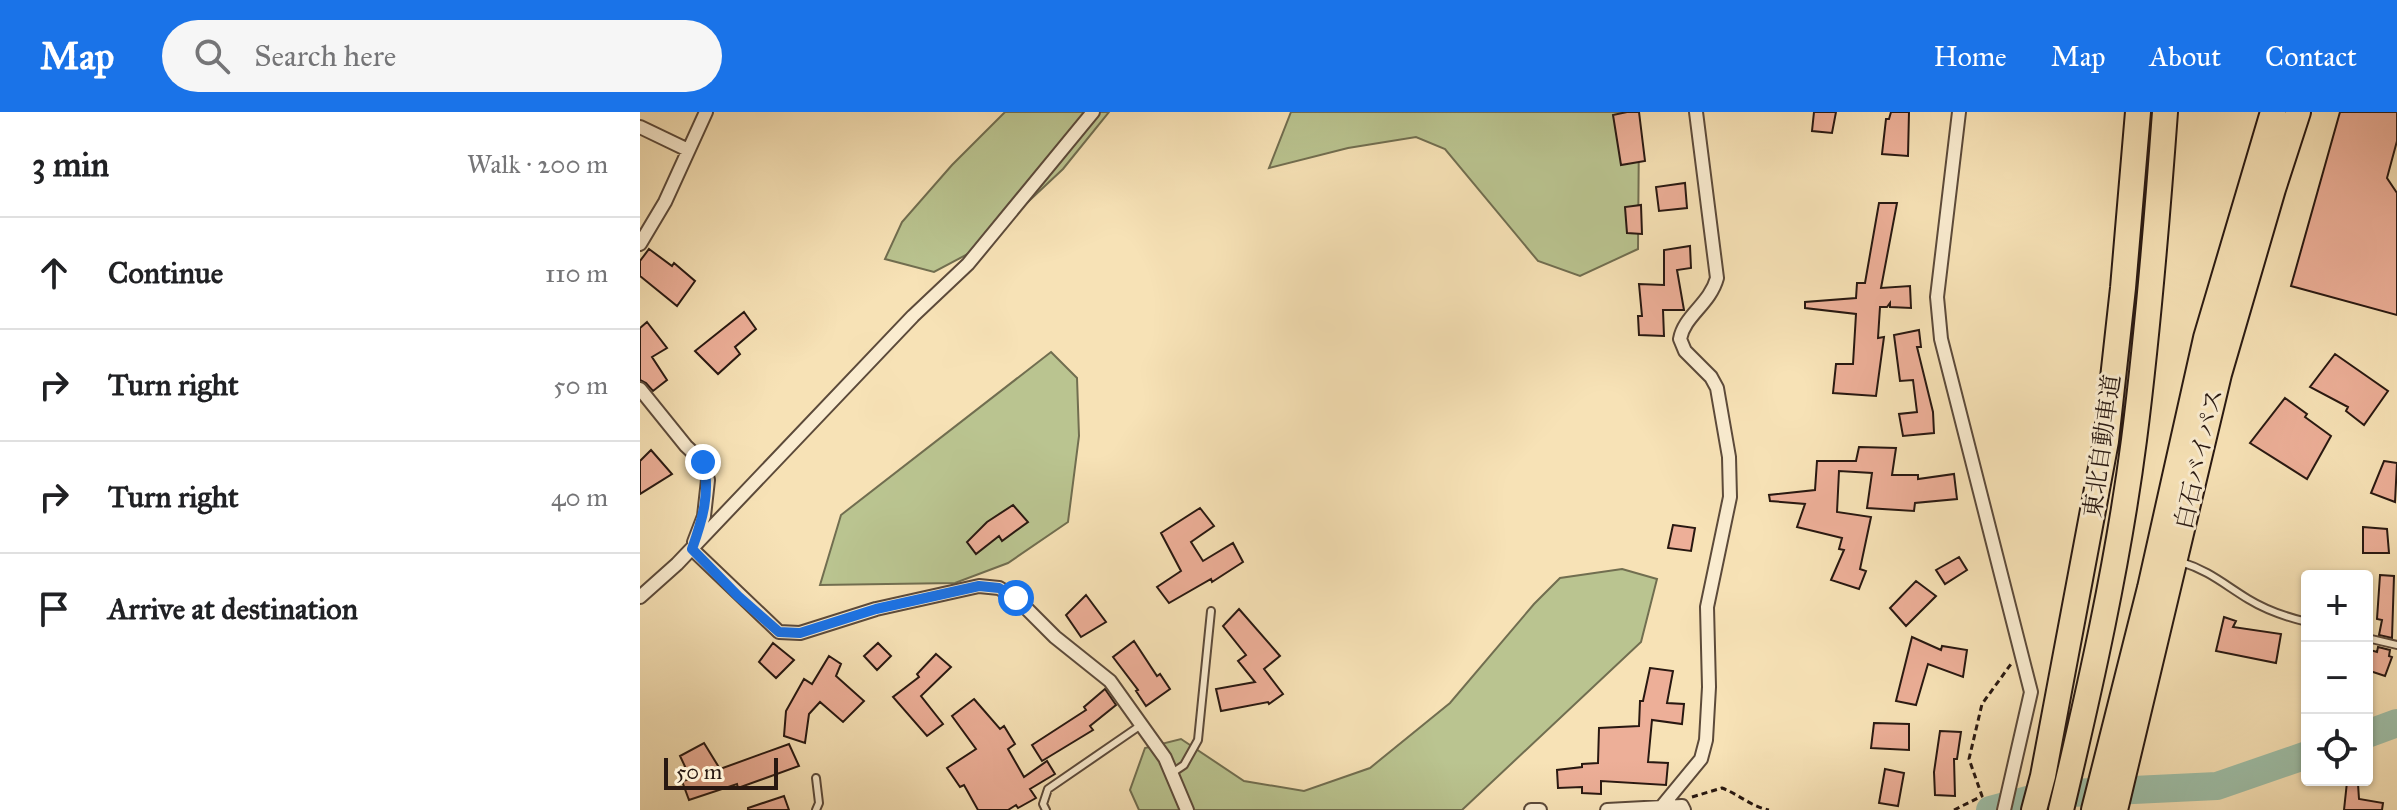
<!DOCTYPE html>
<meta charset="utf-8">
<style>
body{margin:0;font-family:"IM FELL Great Primer","Noto Serif JP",serif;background:#f6f6f6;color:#202124}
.controls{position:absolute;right:24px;bottom:24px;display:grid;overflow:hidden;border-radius:8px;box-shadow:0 2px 6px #0004}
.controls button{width:72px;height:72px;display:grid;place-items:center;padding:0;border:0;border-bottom:2px solid #e0e0e0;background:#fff;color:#202124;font:40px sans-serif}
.scale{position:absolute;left:24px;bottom:20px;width:114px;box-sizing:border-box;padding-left:8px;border:4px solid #281811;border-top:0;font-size:22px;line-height:28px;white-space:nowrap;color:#281811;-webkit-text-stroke:6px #faecd0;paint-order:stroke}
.stop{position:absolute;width:24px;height:24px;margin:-18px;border:6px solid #1a73e8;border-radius:50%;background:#fff}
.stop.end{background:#1a73e8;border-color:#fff;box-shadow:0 2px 8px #0008}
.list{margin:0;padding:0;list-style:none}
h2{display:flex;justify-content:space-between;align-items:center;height:104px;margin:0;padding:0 32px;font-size:34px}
h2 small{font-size:26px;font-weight:400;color:#757577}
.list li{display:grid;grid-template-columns:52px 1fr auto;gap:24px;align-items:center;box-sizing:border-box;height:112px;padding:0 32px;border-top:2px solid #e0e0e0}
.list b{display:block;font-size:30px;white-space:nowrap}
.list em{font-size:26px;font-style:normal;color:#757577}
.icon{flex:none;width:44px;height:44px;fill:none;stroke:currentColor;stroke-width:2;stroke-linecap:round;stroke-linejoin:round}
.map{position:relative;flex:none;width:1757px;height:698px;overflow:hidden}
header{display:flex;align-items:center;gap:48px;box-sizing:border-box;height:112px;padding:0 40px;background:#1a73e8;color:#fff}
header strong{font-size:38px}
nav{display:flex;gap:44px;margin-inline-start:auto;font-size:28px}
.search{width:560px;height:72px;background:#f6f6f6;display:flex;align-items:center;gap:20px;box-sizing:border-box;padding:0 28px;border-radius:44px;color:#757577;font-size:30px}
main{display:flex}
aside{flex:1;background:#fff}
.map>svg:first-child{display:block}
.green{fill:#bac490;stroke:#716e50;stroke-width:2}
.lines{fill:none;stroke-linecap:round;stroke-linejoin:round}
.river{stroke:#9ebfa8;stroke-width:28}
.building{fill:#edaf98;stroke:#281811;stroke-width:2}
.lane-casing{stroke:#5c4a3a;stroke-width:10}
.street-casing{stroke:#5c4a3a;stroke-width:16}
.highway-casing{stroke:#281811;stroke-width:28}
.path{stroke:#281811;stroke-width:3;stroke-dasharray:6 4;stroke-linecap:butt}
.lane{stroke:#faecd0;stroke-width:6}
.street{stroke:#faecd0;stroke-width:12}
.highway{stroke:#f7e2b6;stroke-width:24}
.route{stroke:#1a73e8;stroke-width:10}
.labels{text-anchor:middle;stroke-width:6;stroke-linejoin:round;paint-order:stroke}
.street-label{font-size:24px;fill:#281811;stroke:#faecd0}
</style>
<header>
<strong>Map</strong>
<div class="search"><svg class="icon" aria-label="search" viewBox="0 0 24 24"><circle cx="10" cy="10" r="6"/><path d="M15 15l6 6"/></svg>Search here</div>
<nav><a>Home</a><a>Map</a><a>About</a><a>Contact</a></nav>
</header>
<main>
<aside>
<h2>3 min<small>Walk · 200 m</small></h2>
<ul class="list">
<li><svg class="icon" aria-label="ahead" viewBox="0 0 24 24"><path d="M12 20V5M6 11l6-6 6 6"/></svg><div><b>Continue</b></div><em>110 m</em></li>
<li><svg class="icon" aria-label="right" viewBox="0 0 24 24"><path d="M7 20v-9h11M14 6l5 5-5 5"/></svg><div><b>Turn right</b></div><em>50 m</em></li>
<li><svg class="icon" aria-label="right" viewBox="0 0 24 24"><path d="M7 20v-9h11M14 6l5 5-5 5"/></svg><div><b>Turn right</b></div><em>40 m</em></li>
<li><svg class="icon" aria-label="arrive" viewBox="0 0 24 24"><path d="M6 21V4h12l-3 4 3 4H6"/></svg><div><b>Arrive at destination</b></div></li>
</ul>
</aside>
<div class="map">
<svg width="1757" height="698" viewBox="0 0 1757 698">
<rect width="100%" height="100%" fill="#f7e2b6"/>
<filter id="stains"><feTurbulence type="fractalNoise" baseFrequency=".0025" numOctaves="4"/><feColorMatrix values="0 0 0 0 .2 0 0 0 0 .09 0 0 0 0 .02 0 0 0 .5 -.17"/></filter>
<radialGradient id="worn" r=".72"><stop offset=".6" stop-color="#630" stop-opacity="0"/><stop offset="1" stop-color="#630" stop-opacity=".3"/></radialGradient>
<path class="green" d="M365,0h104l-46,57 -84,79 -45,24 -49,-13 17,-37 50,-57z
M651,0h342l6,14 -1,123 -58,27 -42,-15 -93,-112 -29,-12 -68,11 -79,20z
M411,240l26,26 2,58 -11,86 -60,41 -53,20 -135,2 21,-70z
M982,457l35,10 -16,63 -179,168h-323l-9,-20 15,-42 36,-9 63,42 60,10 66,-23 80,-65 84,-99 26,-26z"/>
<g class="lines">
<path class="river" d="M1727,622l30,-11
M1350,698l60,-16 167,-8 90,-31"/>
</g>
<path class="building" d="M987,0h12l6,49 -24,4 -8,-50z
M1174,0h22l-4,21 -20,-2z
M1251,0h18l-1,44 -26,-2 4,-35h3z
M1700,0h57v29l-10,37 10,15v122l-106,-29z
M1045,71l2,25 -28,3 -3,-24z
M1239,91h18l-16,85 29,-2 1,22 -21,-1v-4l-3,4h-7l-2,31 6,-1 -8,59 -43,-3 3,-29h17l3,-50 -51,-6v-6l51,-4 1,-15h8z
M1001,93l1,29 -15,-1 -2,-26z
M1050,134l1,22 -14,2 7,40h-21l1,26 -25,-1 -1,-19h4l-3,-32 25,1v-35z
M9,137l23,17 2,-3 21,18 -18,25 -37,-30v-15z
M104,200l12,17 -21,18 5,7 -22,20 -23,-23z
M7,210l20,26 -15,9 15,23 -14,11 -7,-8 -6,-3v-52z
M1279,218l2,17h-4l16,65 1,21 -31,3 -4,-22 18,-2 -4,-32 -13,1 -6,-46z
M1695,242l53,37 -24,34 -18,-14 2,-4 -38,-20z
M1645,286l22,16 -2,3 26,19 -24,43 -57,-36z
M1219,335l37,1 -4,27h26v4l36,-5 3,25 -42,4 -1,8 -47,-3 5,-35 -33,-2 -2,41 34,5 -11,52 6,2 -7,18 -28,-9 13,-30 -5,-1 3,-11 -45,-11 8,-23 -35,-3 -1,-6 46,-5 2,-29h39z
M11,338l21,24 -32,20v-33z
M1744,349l13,2 -2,39 -24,-9z
M373,393l15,17 -26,19 -3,-5 -23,18 -9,-12 20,-20z
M560,396l14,18 -23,16 12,19 30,-18 10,19 -31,20 -1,-3 -42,24 -12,-16 24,-16 -20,-38z
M1033,413l22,3 -4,23 -23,-3z
M1723,415l24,2 2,24h-26z
M1319,445l8,13 -22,14 -9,-14z
M1740,463l14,1 -2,62 -13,-3 3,-15 -5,-1z
M1276,469l20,15 -30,30 -16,-18z
M446,483l20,27 -25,15 -15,-22z
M599,497l41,47 -16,13 19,25 -14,10 -1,-2 -47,9 -5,-22 39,-7 -17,-21 8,-6 -23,-29z
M1584,505l12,4 -3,6 48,7 -5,29 -60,-12z
M1272,525l29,13 1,-4 25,4 -4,27 -35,-13 -12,41 -20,-4z
M494,529l23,35 3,-2 10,15 -24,17 -10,-15 2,-1 -25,-33z
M133,531l21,17 -18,18 -17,-16z
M238,531l13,13 -14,14 -13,-14z
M1738,535l12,3 -1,6 3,1 -7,19 -18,-6v-21l10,3z
M296,542l15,13 -30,29 22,28 -16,12 -34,-39 26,-20 -2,-3z
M189,544l12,8 -5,12 28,25 -21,21 -23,-20 -11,12 -4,29 -21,-7 2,-25 18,-32 8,5z
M1010,556l23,3 -6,32 17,1 -2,20 -30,-4 -4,42 20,1 -2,22 -65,-4v13l-19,-1v-6l-24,1 -1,-18 25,-3v-3l16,-1 1,-35 40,-2 1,-25h3z
M465,577l11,16 -26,21 3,4 -51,31 -10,-16 54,-35 -2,-3z
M334,587l26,30 4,-3 11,18 -7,5 16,28 23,-16 8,13 -25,15 6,9 -18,10 -2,-3 -8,5h-30l-14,-25 -4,2 -13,-19 29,-19 -24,-33z
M1234,611l35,1v26l-38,-2z
M1300,619l21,1 -4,27h-3l1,37 -20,-1 -1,-23z
M64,631l16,26 69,-25 10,22 -61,22 -1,-4 -48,16 -7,-19 9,-2 -11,-23z
M1245,657l19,4 -6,33 -19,-3z
M1707,670l11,2 1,15 24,4 -1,7h-38z
M144,684l5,14h-41v-2z"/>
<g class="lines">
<defs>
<path id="lane" d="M1541,450c27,8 44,23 67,37 18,11 38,18 59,23
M1727,526l30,7
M532,661l12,-8 14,-25 13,-129
M176,666l3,25 -3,7
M406,698l-3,-6 5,-15 93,-64"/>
<path id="street" d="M1319,0l-22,185 4,42 90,353 -27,118
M0,15l48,23
M0,132l25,-42 41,-90
M0,277l46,57 17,16 5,18 -4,36 -10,26
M52,437l87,83 21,1 76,-24 103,-23 20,2 17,10 39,39 55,44 55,77 22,52
M0,485l37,-33 236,-248 55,-52 125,-152
M1023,693l38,-46 5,-19 3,-53 -2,-80 23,-110 -1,-40 -12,-69 -6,-11 -26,-26 -5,-12c4,-23 30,-35 37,-61l-21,-166
M891,698h9
M967,698l75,-4 2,4"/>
<path id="highway" d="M1394,698l9,-34 63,-335 17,-153 15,-176
M1421,698c29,-122 57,-246 73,-370 14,-109 23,-219 31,-328
M1454,698l56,-222 56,-250 67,-226
M1475,698l104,-436 54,-185 25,-77"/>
</defs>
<use href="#lane" class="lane-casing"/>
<use href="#street" class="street-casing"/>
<use href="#highway" class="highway-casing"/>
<path class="path" d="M1052,685l30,-9c16,6 30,19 47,22
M1314,698l28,-14 -13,-37 13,-55 29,-40"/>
<use href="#lane" class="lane"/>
<use href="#street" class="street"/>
<use href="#highway" class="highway"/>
</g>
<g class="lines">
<path class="route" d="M63,350c8,30 -1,59 -11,87l46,47 41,36 21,1 76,-24 103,-23 20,2 17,10"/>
</g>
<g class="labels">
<g class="street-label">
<text transform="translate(1462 334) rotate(-82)" y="8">東北自動車道</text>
<text transform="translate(1559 347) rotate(-77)" y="8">白石バイパス</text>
</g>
</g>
<rect width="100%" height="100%" filter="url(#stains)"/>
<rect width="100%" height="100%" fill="url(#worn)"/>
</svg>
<div class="controls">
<button>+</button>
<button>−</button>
<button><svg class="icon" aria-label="locate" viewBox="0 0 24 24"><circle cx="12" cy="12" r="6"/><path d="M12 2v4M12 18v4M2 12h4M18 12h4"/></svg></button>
</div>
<div class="scale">50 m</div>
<div class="stop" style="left:376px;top:486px"></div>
<div class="stop end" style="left:63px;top:350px"></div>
</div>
</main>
